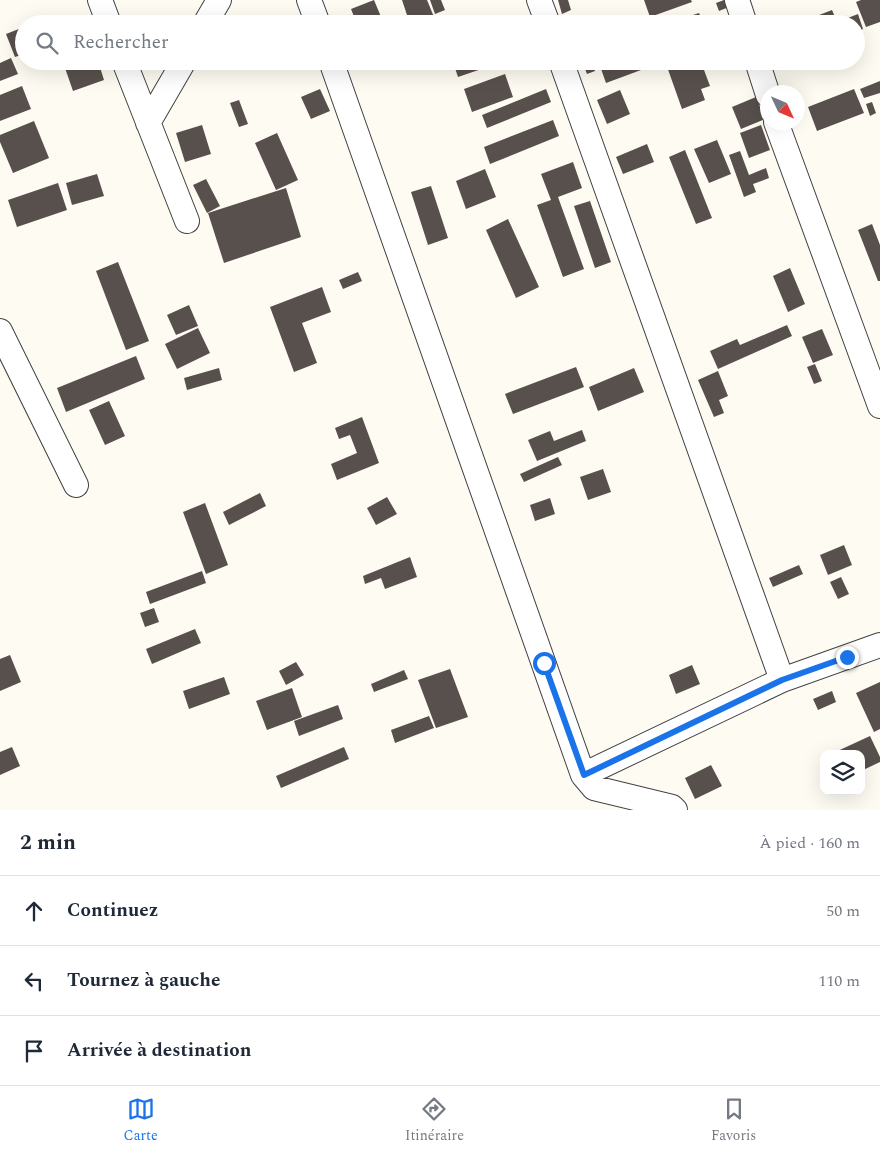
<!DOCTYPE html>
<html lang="fr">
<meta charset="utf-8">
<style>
body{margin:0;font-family:Spectral,serif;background:#f6f6f7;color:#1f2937}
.controls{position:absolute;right:15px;bottom:15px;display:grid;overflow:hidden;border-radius:10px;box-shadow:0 5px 20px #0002}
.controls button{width:45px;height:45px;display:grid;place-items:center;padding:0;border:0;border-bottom:1px solid #e0e1e3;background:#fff;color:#1f2937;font:25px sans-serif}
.compass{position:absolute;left:760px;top:85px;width:45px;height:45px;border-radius:50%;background:#fff;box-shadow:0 5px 20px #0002;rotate:134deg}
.stop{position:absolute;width:15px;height:15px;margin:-11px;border:4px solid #1a73e8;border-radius:50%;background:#fff}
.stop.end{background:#1a73e8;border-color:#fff;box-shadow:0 1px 5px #0008}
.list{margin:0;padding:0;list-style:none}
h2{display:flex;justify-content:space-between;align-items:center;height:65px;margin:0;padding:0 20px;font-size:21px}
h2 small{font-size:16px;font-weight:400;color:#747a83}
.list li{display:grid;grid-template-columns:32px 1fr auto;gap:15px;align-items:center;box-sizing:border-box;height:70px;padding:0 20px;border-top:1px solid #e0e1e3}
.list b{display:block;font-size:19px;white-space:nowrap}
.list em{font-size:16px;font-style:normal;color:#747a83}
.icon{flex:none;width:28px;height:28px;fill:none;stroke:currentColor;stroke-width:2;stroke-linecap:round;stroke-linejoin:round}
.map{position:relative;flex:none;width:880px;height:810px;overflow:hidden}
.search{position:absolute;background:#fff;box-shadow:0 5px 20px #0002;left:15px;right:15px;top:15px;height:55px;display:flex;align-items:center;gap:12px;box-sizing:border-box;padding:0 18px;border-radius:28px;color:#747a83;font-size:19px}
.sheet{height:275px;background:#fff}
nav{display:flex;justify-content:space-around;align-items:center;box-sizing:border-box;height:70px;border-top:1px solid #e0e1e3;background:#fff;font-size:14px;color:#747a83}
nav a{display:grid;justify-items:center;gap:2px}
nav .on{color:#1a73e8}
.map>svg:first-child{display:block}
.building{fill:#58504c}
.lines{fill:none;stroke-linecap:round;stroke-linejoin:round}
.minor-casing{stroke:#424242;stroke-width:26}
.minor{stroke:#fff;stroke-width:24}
.route{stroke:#1a73e8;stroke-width:6}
</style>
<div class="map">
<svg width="880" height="810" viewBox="0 0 880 810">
<rect width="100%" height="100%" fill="#fefbf2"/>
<path class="building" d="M374,0l10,24h-27l-6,-15z
M402,0h25l7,17 -18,7h-6z
M430,0h11l4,10 -10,4z
M558,0h10l3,10 -9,4z
M644,0h47l1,2 -42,15z
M724,0h3l2,7 -10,4 -3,-8z
M861,0h19v22l-14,5 -10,-25z
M832,10l6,14h-22l-2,-7z
M699,13l4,9 18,-7 3,8 -34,1 -3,-7z
M858,14l5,15 -7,3v-8h-15l-1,-3z
M24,27v27l-9,3 -9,-23z
M11,58l7,16 -18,7v-18z
M41,61h23l-20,8z
M86,61h12l6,19 -31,11 -8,-23z
M465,61h37v1l-44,15 -4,-12z
M582,61h10l3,10 -8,3z
M614,61h24l3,9 -35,13 -6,-17z
M665,61h16l3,8 17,-7 9,24 -9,3 4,11 -23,9z
M505,74l8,23 -41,15 -8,-23z
M880,81v12l-16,5 -4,-9z
M22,86l9,23 -31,12v-26z
M320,89l10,22 -19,8 -10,-22z
M546,89l5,13 -64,26 -5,-13z
M854,89l10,24 -47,18 -9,-24z
M620,90l10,24 -23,10 -10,-24z
M756,97l9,22 -24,10 -9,-22z
M239,100l9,24 -9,3 -9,-24z
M872,102l4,11 -6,3 -4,-12z
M553,120l6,16 -69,28 -6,-17z
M34,121l15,37 -36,15 -13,-31v-7z
M202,125l9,29 -26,8 -9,-29z
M761,125l9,25 -21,8 -9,-25z
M277,133l21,47 -22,10 -21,-47z
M717,140l14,34 -22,9 -15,-34z
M647,144l7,18 -31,12 -7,-17z
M685,150l27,68 -16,6 -27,-67z
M740,151l9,24 17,-7 3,10 -16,6 3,8 -12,5 -15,-42z
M573,162l9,26 -24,9 26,72 -21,8 -26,-72 14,-5 -10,-26z
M485,169l11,28 -30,12 -10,-28z
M97,174l7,22 -32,9 -6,-22z
M206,179l14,27 -13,7 -14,-28z
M58,183l9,27 -50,17 -9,-27z
M431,186l17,52 -20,7 -17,-53z
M286,188l15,49 -77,26 -16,-50z
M590,201l21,61 -16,6 -21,-62z
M508,219l31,68 -23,11 -30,-68z
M872,224l8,21v36h-2l-20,-51z
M118,262l31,79 -23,9 -30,-79z
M790,268l15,36 -17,8 -15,-36z
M358,272l4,9 -19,8 -4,-9z
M322,287l9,25 -29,11 15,40 -23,9 -24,-65z
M189,305l9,21 -22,9 -9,-20z
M787,325l5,11 -74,33 -8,-18 27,-12 3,6z
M198,328l12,25 -33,16 -12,-25z
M822,329l11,26 -20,8 -11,-26z
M136,356l9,23 -79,33 -9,-24z
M815,364l7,17 -8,3 -7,-17z
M576,367l8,20 -71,27 -8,-20z
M219,368l3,12 -35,10 -3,-12z
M634,368l10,24 -46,19 -9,-24z
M718,371l10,25 -9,4 5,13 -10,4 -16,-37z
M109,401l16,35 -20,9 -16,-35z
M362,417l17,46 -42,17 -6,-16 26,-11 -7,-18 -11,4 -4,-11z
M582,430l4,11 -49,20 -9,-21 22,-9 4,10z
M558,457l4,8 -38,17 -4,-8z
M603,469l8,23 -23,8 -8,-23z
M260,493l6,13 -37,19 -6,-13z
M387,497l10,17 -21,11 -9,-17z
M550,498l5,16 -20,7 -5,-16z
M205,503l23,62 -22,9 -23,-62z
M844,545l8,20 -24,10 -8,-20z
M410,557l7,20 -32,12 -4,-11 -16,6 -2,-8z
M799,565l4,9 -30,13 -4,-9z
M202,571l4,12 -56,21 -4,-12z
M841,577l8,17 -11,5 -8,-17z
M154,608l5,14 -14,5 -5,-14z
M195,629l6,14 -49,21 -6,-15z
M10,655l11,27 -21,9v-32z
M296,662l8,13 -18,10 -7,-14z
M692,665l8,19 -24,10 -7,-19z
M450,669l18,48 -32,11 -18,-48z
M404,670l4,9 -34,13 -3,-8z
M224,677l6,17 -41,15 -6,-18z
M880,682v47l-6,3 -18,-39z
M292,688l10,29 -35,13 -11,-29z
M832,691l4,11 -18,8 -5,-11z
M338,705l5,14 -44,17 -5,-15z
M429,716l5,12 -39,15 -4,-13z
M870,736l10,21v5l-19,9v-17h-30z
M12,747l8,19 -20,9v-23z
M344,747l5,12 -68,29 -5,-12z
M711,765l11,21 -27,13 -10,-21z"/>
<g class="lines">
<defs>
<path id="minor" d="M100,0l9,24
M309,0l9,24
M539,0l9,24
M737,0l8,24
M205,24l14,-24
M124,61l63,160
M331,61l252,714 11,13 78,19 3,3
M561,61l221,619
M757,61l11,34
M776,122l104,284
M148,123l36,-62
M0,331l76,154
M583,775l199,-95 98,-35"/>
</defs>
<use href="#minor" class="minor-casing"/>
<use href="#minor" class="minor"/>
</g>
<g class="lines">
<path class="route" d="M544,663l40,112 198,-95 65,-23"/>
</g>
</svg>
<div class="controls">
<button><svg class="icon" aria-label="layers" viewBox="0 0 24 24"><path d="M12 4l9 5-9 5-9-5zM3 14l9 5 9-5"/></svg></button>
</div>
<svg class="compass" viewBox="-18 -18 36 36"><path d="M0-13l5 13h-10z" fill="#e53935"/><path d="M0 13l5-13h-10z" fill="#747a83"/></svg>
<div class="stop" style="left:544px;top:663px"></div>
<div class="stop end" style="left:847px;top:657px"></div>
<div class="search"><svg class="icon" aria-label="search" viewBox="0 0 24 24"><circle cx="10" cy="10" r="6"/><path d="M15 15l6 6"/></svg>Rechercher</div>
</div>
<section class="sheet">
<h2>2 min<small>À pied · 160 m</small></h2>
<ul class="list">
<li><svg class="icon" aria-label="ahead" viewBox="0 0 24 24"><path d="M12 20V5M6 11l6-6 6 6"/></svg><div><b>Continuez</b></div><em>50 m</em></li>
<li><svg class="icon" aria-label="left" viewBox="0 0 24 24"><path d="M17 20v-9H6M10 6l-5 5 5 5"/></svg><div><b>Tournez à gauche</b></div><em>110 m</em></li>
<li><svg class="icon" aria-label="arrive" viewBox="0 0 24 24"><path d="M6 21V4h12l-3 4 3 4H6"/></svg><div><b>Arrivée à destination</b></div></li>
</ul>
</section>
<nav>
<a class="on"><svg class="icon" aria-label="map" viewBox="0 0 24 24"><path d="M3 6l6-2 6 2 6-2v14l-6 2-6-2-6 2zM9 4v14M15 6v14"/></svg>Carte</a>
<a><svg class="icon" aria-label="directions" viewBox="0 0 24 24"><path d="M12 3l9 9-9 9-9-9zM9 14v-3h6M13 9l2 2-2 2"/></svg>Itinéraire</a>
<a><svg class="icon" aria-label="saved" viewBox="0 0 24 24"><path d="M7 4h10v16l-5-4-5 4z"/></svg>Favoris</a>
</nav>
